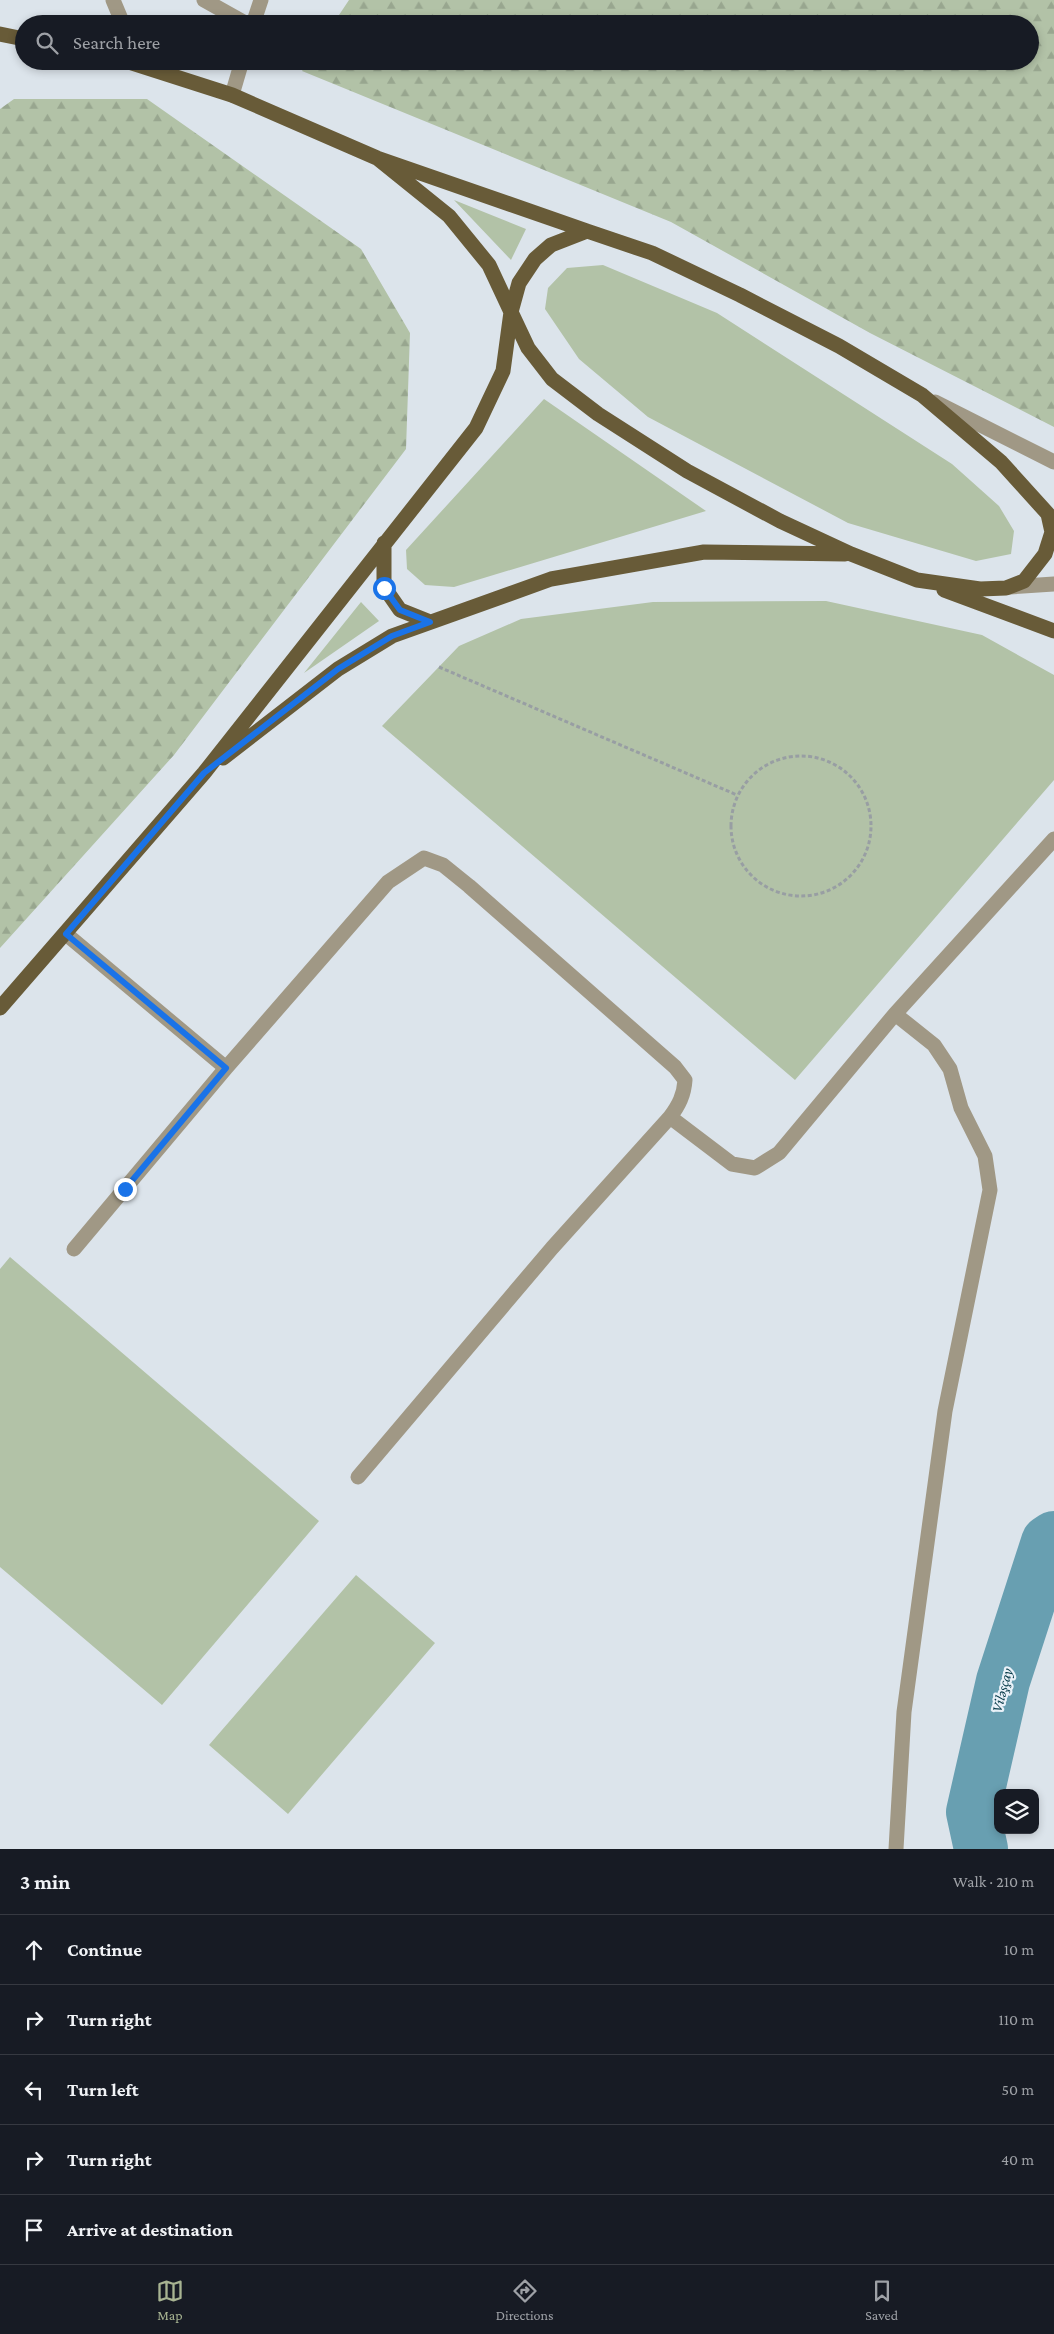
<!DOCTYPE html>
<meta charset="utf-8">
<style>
body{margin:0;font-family:"Crimson Pro",serif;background:#20242c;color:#f1f3f6}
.controls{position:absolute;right:15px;bottom:15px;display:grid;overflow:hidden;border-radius:10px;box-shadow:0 2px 8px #0003}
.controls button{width:45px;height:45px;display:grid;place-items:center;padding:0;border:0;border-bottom:1px solid #363941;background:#171b24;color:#f1f3f6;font:25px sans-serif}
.stop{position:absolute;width:15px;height:15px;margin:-11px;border:4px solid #1a73e8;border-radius:50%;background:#fff}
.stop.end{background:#1a73e8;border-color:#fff;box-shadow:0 1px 5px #0008}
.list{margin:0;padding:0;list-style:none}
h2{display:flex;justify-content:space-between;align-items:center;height:65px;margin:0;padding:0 20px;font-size:21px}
h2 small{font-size:16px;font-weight:400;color:#9ea1a6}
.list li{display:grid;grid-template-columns:32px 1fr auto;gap:15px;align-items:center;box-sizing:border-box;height:70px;padding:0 20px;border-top:1px solid #363941}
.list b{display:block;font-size:19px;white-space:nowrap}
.list em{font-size:16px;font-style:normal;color:#9ea1a6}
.icon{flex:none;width:28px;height:28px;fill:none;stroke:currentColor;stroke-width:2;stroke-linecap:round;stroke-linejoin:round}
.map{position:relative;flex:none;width:1054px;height:1849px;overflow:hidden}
.search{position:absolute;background:#171b24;box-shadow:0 2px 8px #0003;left:15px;right:15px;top:15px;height:55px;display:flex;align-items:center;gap:12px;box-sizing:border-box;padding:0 18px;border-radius:28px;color:#9ea1a6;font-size:19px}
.sheet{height:415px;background:#171b24}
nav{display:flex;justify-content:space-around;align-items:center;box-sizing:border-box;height:70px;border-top:1px solid #363941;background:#171b24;font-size:14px;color:#9ea1a6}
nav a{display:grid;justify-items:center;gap:2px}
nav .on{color:#a8b492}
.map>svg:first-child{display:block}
.green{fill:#b2c2a7}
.forest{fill:url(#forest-firs)}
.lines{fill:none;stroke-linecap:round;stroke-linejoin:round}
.river{stroke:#689fb1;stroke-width:54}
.path{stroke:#989ea3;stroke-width:3;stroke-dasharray:4 2.5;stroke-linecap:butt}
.minor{stroke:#a09885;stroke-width:15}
.major{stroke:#685b38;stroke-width:15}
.route{stroke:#1a73e8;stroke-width:6}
.labels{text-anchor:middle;stroke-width:4.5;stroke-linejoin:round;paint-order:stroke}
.water-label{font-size:15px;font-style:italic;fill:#063a48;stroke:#e9f1f8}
</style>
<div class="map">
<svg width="1054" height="1849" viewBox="0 0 1054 1849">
<defs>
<pattern id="forest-firs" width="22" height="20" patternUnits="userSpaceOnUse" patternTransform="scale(1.25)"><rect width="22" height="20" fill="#b2c2a7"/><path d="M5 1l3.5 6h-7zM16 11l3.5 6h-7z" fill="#98a68f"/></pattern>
</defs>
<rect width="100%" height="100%" fill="#dce4eb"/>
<path class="green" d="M454,200l72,29 -15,31z
M603,265l114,48 235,151 47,42 15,25 -3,23 -35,7 -128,-38 -200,-106 -69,-58 -34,-50 3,-21 19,-20z
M544,399l162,112 -252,76 -29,-2 -18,-16 -1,-19z
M826,601l156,34 72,40v105l-259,300 -413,-354 77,-80 62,-27 132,-17z
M361,602l18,19 -75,52z
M10,1257l309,264 -157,184 -162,-138v-298z
M356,1575l79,68 -147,171 -79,-69z"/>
<path class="forest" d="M349,0h705v427l-184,-94 -199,-111 -369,-151 6,-10h722v-37h-697z
M14,99h133l214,150 49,84 -4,116 -232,306 -174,193v-839z"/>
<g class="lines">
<path class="river" d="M981,1849l-8,-37 30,-131 45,-139 6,-4"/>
<path class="path" d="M439,667l298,128
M731 826a70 70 0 1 1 140 0a70 70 0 1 1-140 0Z"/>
<path class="minor" d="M113,0l10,24
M204,0l43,24
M253,24l8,-24
M232,95l10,-34
M935,402l119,60
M1010,587l44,-3
M66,934l160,134
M895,1014l39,31 16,24 11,39 24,48 5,34 -45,221 -41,301 -8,137
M670,1117l62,47 23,4 24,-15 116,-139 159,-175
M74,1249l152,-181 162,-186 36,-24 19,7 26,21 206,181 10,13c-1,15 -6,25 -15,37l-118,131 -194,229"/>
<path class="major" d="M0,34l24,5
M126,61l106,34 145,63 210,73
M587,231l65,22 88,42 99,51 83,49 79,67 47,52 4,18 -7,22 -21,27 -18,7 -26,1 -63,-9 -66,-26 -71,-33 -93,-50 -89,-57 -46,-35 -24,-31 -17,-36 8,-29 16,-24 16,-14z
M384,543v44l16,23 30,12
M944,590l110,41
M223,758l115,-89 54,-33 159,-57 153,-27 141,2
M0,1008l204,-235 272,-345 27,-57 8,-59 -22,-47 -40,-49 -72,-58"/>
</g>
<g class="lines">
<path class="route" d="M125,1189l101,-121 -160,-134 138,-161 134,-104 54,-33 38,-14 -30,-12 -16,-22"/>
</g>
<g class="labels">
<g class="water-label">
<text transform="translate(1002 1690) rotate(-75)" y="5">Viləşçay</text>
</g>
</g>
</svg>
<div class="controls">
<button><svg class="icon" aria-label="layers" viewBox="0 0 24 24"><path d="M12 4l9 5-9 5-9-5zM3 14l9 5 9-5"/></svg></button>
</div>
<div class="stop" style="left:384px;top:588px"></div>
<div class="stop end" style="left:125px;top:1189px"></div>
<div class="search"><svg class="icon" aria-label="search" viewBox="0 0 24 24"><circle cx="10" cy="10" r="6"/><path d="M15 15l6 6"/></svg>Search here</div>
</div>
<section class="sheet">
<h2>3 min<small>Walk · 210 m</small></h2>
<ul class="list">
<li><svg class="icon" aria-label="ahead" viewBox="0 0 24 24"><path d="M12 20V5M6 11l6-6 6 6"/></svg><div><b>Continue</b></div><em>10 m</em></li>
<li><svg class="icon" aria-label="right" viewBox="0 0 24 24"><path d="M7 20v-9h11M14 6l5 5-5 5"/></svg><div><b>Turn right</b></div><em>110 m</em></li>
<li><svg class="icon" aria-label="left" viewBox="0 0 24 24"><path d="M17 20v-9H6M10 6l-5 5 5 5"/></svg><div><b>Turn left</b></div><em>50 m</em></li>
<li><svg class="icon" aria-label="right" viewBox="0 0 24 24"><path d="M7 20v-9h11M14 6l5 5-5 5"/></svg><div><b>Turn right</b></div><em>40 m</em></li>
<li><svg class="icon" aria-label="arrive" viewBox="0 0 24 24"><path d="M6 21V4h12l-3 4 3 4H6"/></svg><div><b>Arrive at destination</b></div></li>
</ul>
</section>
<nav>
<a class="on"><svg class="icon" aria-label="map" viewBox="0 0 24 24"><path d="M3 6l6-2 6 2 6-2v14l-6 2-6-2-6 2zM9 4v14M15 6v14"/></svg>Map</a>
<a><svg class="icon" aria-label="directions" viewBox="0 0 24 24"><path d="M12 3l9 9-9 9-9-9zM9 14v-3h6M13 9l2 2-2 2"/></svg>Directions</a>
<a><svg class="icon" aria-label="saved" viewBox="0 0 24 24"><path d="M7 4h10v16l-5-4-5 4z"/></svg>Saved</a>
</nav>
